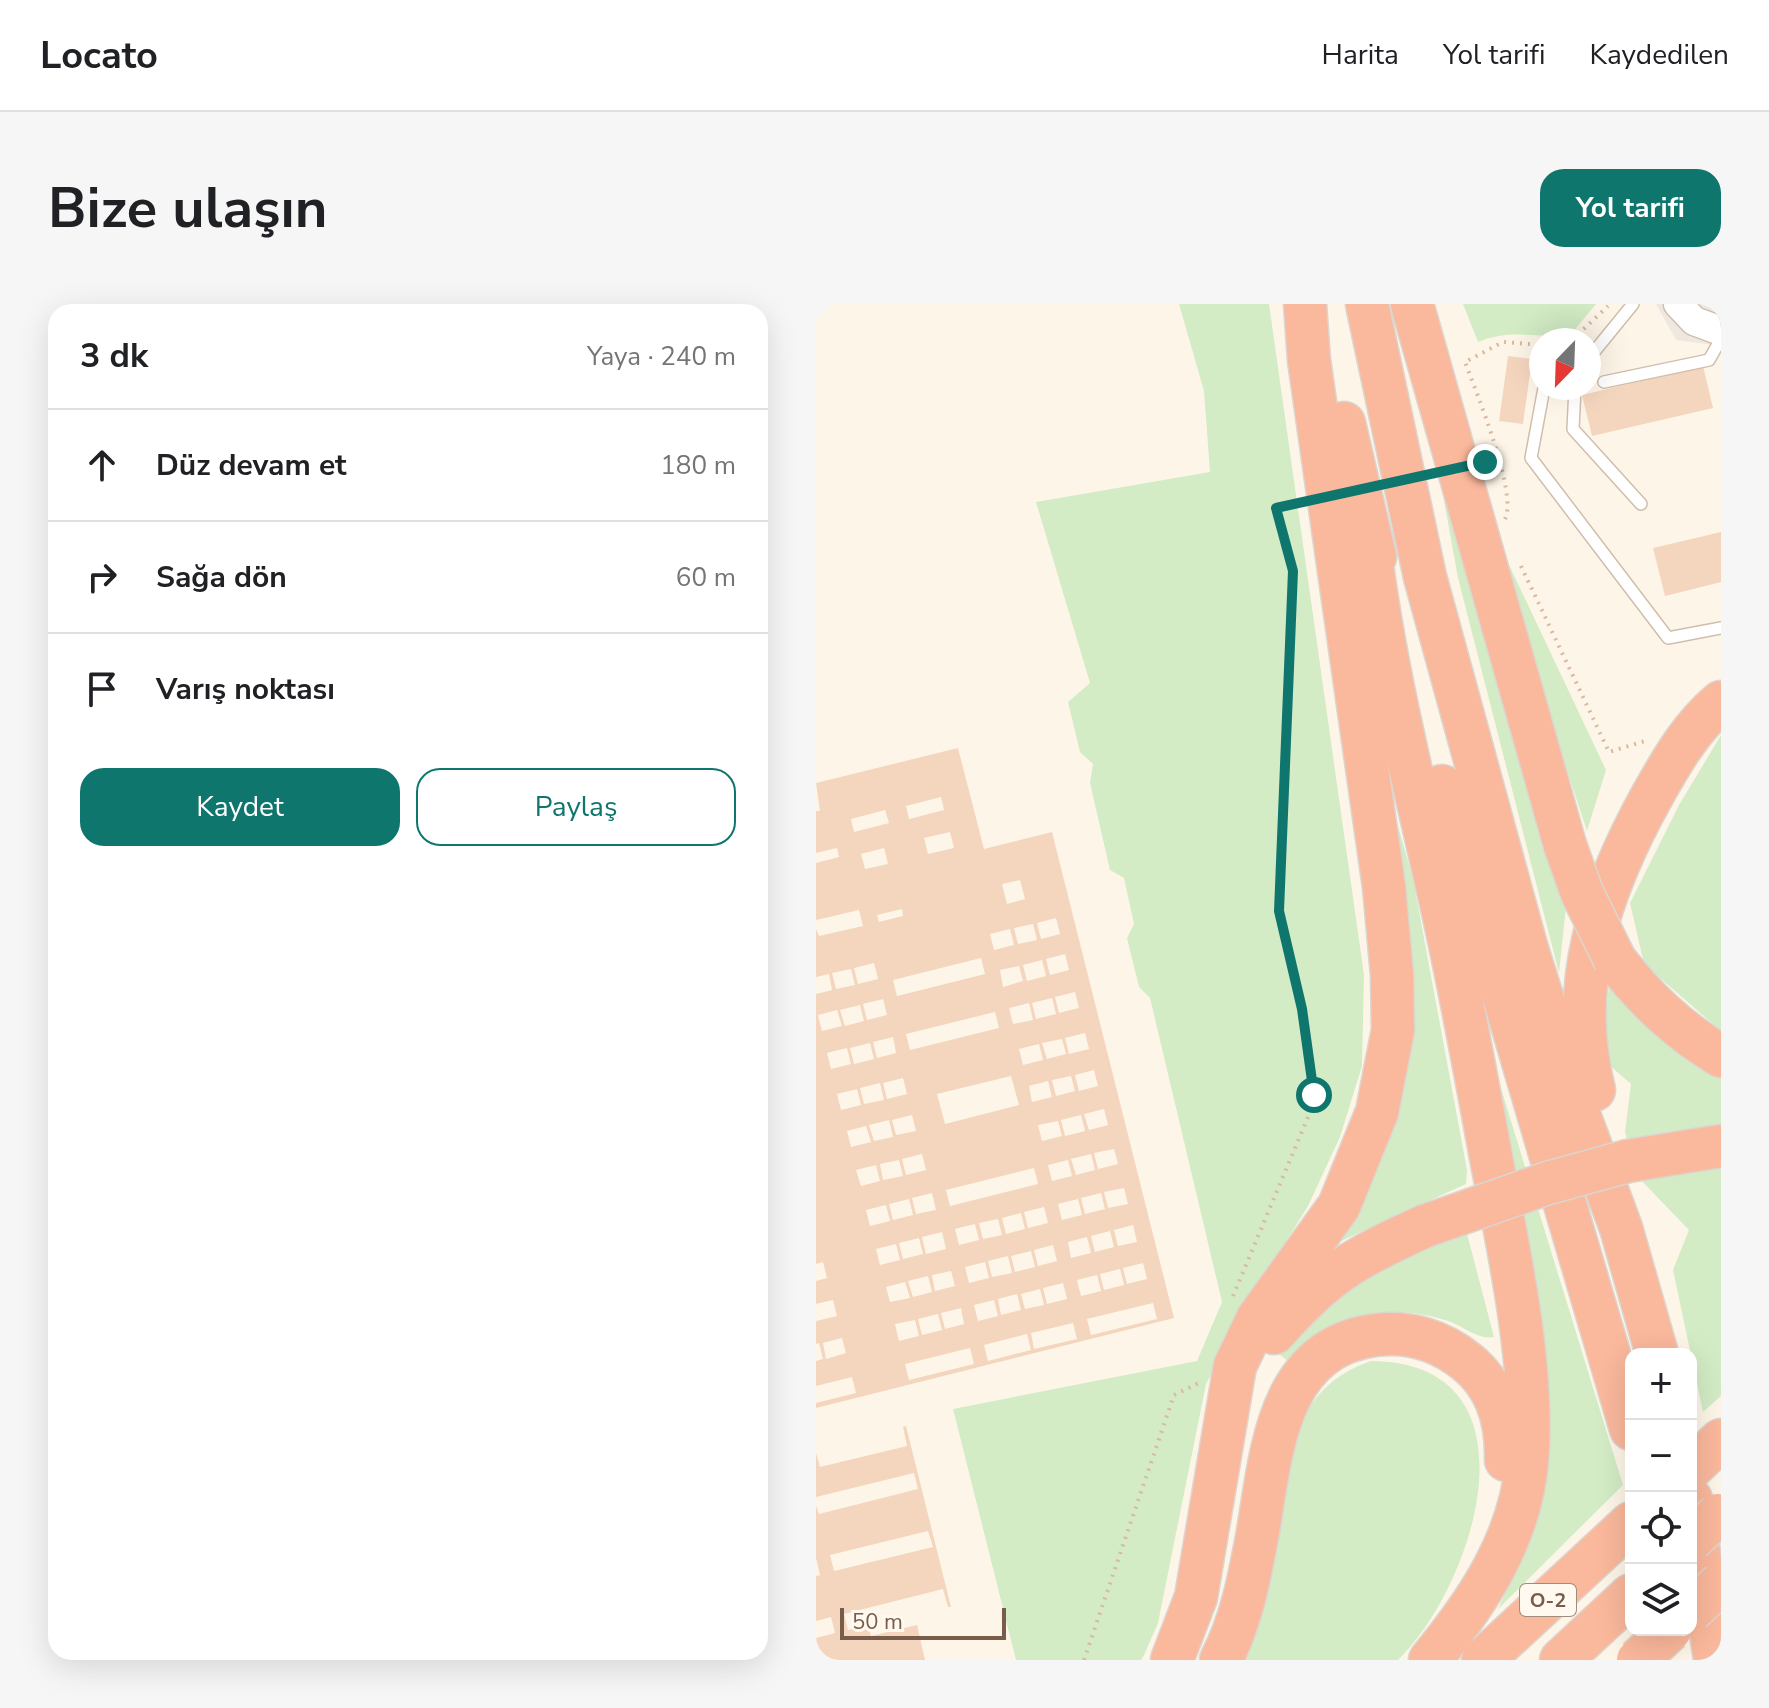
<!DOCTYPE html>
<html lang="tr">
<meta charset="utf-8">
<style>
body{margin:0;font-family:"Nunito Sans",sans-serif;background:#f6f6f6;color:#202124}
.controls{position:absolute;right:24px;bottom:24px;display:grid;overflow:hidden;border-radius:16px;box-shadow:0 8px 32px #0002}
.controls button{width:72px;height:72px;display:grid;place-items:center;padding:0;border:0;border-bottom:2px solid #e0e0e0;background:#fff;color:#202124;font:40px sans-serif}
.compass{position:absolute;left:713px;top:24px;width:72px;height:72px;border-radius:50%;background:#fff;box-shadow:0 8px 32px #0002;rotate:203deg}
.scale{position:absolute;left:24px;bottom:20px;width:166px;box-sizing:border-box;padding-left:8px;border:4px solid #795c4a;border-top:0;font-size:22px;line-height:28px;white-space:nowrap;color:#795c4a;-webkit-text-stroke:6px #fff9ef;paint-order:stroke}
.stop{position:absolute;width:24px;height:24px;margin:-18px;border:6px solid #0f766e;border-radius:50%;background:#fff}
.stop.end{background:#0f766e;border-color:#fff;box-shadow:0 2px 8px #0008}
.list{margin:0;padding:0;list-style:none}
h2{display:flex;justify-content:space-between;align-items:center;height:104px;margin:0;padding:0 32px;font-size:34px}
h2 small{font-size:26px;font-weight:400;color:#757577}
.list li{display:grid;grid-template-columns:52px 1fr auto;gap:24px;align-items:center;box-sizing:border-box;height:112px;padding:0 32px;border-top:2px solid #e0e0e0}
.list b{display:block;font-size:30px;white-space:nowrap}
.list em{font-size:26px;font-style:normal;color:#757577}
.actions{display:flex;gap:16px;padding:24px 32px}
.actions a{flex:1;padding:18px 0;border:2px solid #0f766e;border-radius:24px;text-align:center;font-size:28px;color:#0f766e}
.actions .main{background:#0f766e;color:#fff}
.icon{flex:none;width:44px;height:44px;fill:none;stroke:currentColor;stroke-width:2;stroke-linecap:round;stroke-linejoin:round}
.map{position:relative;flex:none;width:905px;height:1356px;overflow:hidden;border-radius:24px}
header{display:flex;align-items:center;gap:48px;box-sizing:border-box;height:112px;padding:0 40px;background:#fff;border-bottom:2px solid #e0e0e0}
header strong{font-size:38px}
nav{display:flex;gap:44px;margin-inline-start:auto;font-size:28px}
.intro{display:flex;align-items:center;justify-content:space-between;box-sizing:border-box;height:192px;padding:0 48px}
h1{margin:0;font-size:56px}
.button{padding:20px 36px;border-radius:24px;background:#0f766e;color:#fff;font-size:28px;font-weight:700}
main{display:flex;gap:48px;padding:0 48px}
aside{flex:1;background:#fff;border-radius:24px;box-shadow:0 8px 32px #0002}
.map>svg:first-child{display:block}
.industrial{fill:#eee8e1}
.green{fill:#d3ecc5}
.building{fill:#f4d5be;fill-rule:evenodd}
.lines{fill:none;stroke-linecap:round;stroke-linejoin:round}
.service-casing{stroke:#d0beac;stroke-width:14}
.tertiary-casing{stroke:#d0beac;stroke-width:31}
.motorway-casing{stroke:#dcd5d0;stroke-width:45}
.path{stroke:#dab8a0;stroke-width:4;stroke-dasharray:2 6;stroke-linecap:butt}
.service{stroke:#fff;stroke-width:11}
.tertiary{stroke:#fff;stroke-width:28}
.motorway{stroke:#fab89c;stroke-width:42}
.motorway-bridge-casing{stroke:#dcd5d0;stroke-width:45;stroke-linecap:butt}
.path-bridge{stroke:#dab8a0;stroke-width:4;stroke-dasharray:2 6;stroke-linecap:butt}
.motorway-bridge{stroke:#fab89c;stroke-width:42}
.route{stroke:#0f766e;stroke-width:10}
.labels{text-anchor:middle;stroke-width:7;stroke-linejoin:round;paint-order:stroke}
.shield{fill:#fff9ef;stroke:#a18b7c;stroke-width:2}
.shield-label{font-size:20px;font-weight:bold;fill:#795c4a}
</style>
<header>
<strong>Locato</strong>
<nav><a>Harita</a><a>Yol tarifi</a><a>Kaydedilen</a></nav>
</header>
<div class="intro"><h1>Bize ulaşın</h1><a class="button">Yol tarifi</a></div>
<main>
<aside>
<h2>3 dk<small>Yaya · 240 m</small></h2>
<ul class="list">
<li><svg class="icon" aria-label="ahead" viewBox="0 0 24 24"><path d="M12 20V5M6 11l6-6 6 6"/></svg><div><b>Düz devam et</b></div><em>180 m</em></li>
<li><svg class="icon" aria-label="right" viewBox="0 0 24 24"><path d="M7 20v-9h11M14 6l5 5-5 5"/></svg><div><b>Sağa dön</b></div><em>60 m</em></li>
<li><svg class="icon" aria-label="arrive" viewBox="0 0 24 24"><path d="M6 21V4h12l-3 4 3 4H6"/></svg><div><b>Varış noktası</b></div></li>
</ul>
<div class="actions"><a class="main">Kaydet</a><a>Paylaş</a></div>
</aside>
<div class="map">
<svg width="905" height="1356" viewBox="0 0 905 1356">
<rect width="100%" height="100%" fill="#fdf6e8"/>
<path class="industrial" d="M840,0h65v42l-45,-6z"/>
<path class="green" d="M363,0h90l95,671 -2,91 -22,71 -32,69 -55,89 -47,89 -48,239 -14,32 -3,5h-125l-63,-251 244,-48 25,-59 -72,-304 -11,-11 -12,-49 7,-14 -10,-46 -14,-8 -20,-87 3,-19 -13,-12 -12,-50 22,-19 -54,-181 174,-30 -6,-81z
M647,0h133l-25,30c-35,5 -60,-6 -93,8z
M659,189l131,277 -19,61z
M627,191l123,412 -7,66 -101,-395z
M905,431v296l-77,-67 -14,-61 49,-98z
M566,466l31,109 54,291 -1,14 -138,63 39,-55z
M793,679l37,43 75,51v50l-94,13 -2,-8 6,-48 -22,-19 -5,-25z
M683,778l124,403 -125,124 17,-37 -22,-488z
M905,859v233l-18,16 -30,-142 16,-40 -53,-55z
M650,926l28,107c-17,3 -30,-11 -46,-16 -64,-20 -112,-6 -160,40l-9,-7 19,-23 60,-54z
M555,1057c173,1 106,222 27,299h-158l59,-237c19,-32 36,-49 72,-62z"/>
<path class="building" d="M692,52l24,3 -9,65 -24,-3z
M887,62l10,42 -121,28 -10,-41z
M905,228v50l-56,14 -12,-48z
M142,444l26,101 68,-17 122,486 -358,90v-5l40,-10 -4,-16 -36,9v-25l7,-2 -4,-16 -3,1v-23l21,-5 -4,-16 -17,4v-23l11,-3 -4,-16 -7,2v-270l16,-4 -3,-16 -13,3v-48l3,7 44,-10 -4,-16 -43,10v-57l23,-6 -2,-9 -21,5v-42h4l-4,-28zM125,493l3,13 -35,9 -3,-13zM69,506l4,13 -35,9 -3,-13zM134,528l4,16 -26,6 -4,-16zM68,544l4,16 -23,5 -4,-15zM204,576l5,19 -18,5 -5,-20zM86,605l1,7 -24,6 -2,-7zM240,614l4,16 -19,5 -4,-16zM217,620l4,16 -19,4 -4,-16zM194,625l4,16 -20,5 -4,-16zM249,650l4,16 -19,5 -4,-16zM165,654l4,16 -88,22 -4,-16zM226,656l4,16 -19,5 -4,-16zM58,659l4,16 -20,5 -4,-16zM203,662l4,15 -20,6 -3,-17zM35,665l4,16 -19,4 -4,-16zM259,688l4,16 -20,5 -4,-16zM236,694l4,16 -20,5 -4,-16zM67,695l4,16 -20,5 -4,-16zM213,699l4,17 -20,4 -4,-16zM44,701l4,16 -19,5 -5,-16zM21,706l5,16 -20,5 -4,-16zM179,708l4,16 -89,22 -4,-16zM269,729l4,16 -20,5 -4,-16zM77,733l3,16 -19,5 -4,-16zM246,735l4,15 -19,5 -5,-16zM54,739l4,16 -20,5 -4,-16zM223,740l4,16 -20,5 -4,-16zM31,744l4,16 -20,5 -4,-16zM278,766l4,16 -19,5 -4,-16zM195,772l8,29 -74,19 -8,-30zM255,772l4,15 -19,5 -4,-16zM87,774l4,16 -20,5 -4,-16zM232,777l4,16 -20,5 -3,-16zM64,779l4,17 -20,4 -4,-16zM41,785l4,16 -20,5 -4,-16zM288,805l4,16 -19,5 -5,-16zM96,811l4,16 -20,4 -4,-15zM265,811l4,16 -20,5 -4,-16zM73,816l4,17 -19,4 -5,-16zM242,817l4,15 -20,5 -4,-16zM50,822l5,16 -20,5 -4,-16zM298,845l4,15 -20,5 -4,-16zM106,850l4,16 -20,5 -4,-16zM275,850l4,16 -19,5 -5,-16zM83,856l4,16 -20,4 -3,-16zM252,856l4,16 -20,5 -4,-16zM60,861l4,16 -19,5 -5,-16zM218,864l4,16 -88,22 -4,-16zM308,884l4,16 -20,4 -4,-16zM116,889l4,17 -20,4 -4,-16zM285,889l4,16 -20,5 -4,-16zM93,895l4,16 -20,5 -4,-16zM262,895l4,16 -20,5 -4,-16zM70,901l4,16 -20,5 -4,-16zM228,903l4,16 -20,5 -4,-16zM205,909l4,16 -19,5 -4,-16zM182,915l4,16 -19,4 -4,-16zM159,920l4,16 -20,5 -4,-16zM317,921l4,17 -19,4 -4,-16zM294,927l4,16 -19,5 -4,-16zM126,928l4,17 -20,5 -4,-17zM271,933l4,16 -20,5 -3,-16zM103,934l4,16 -20,5 -4,-16zM80,940l4,16 -20,5 -4,-16zM237,941l4,16 -19,5 -4,-16zM215,947l4,16 -20,5 -4,-16zM192,952l4,17 -20,4 -4,-16zM169,958l4,16 -20,5 -4,-16zM327,959l4,16 -20,5 -4,-16zM304,965l4,16 -20,5 -4,-16zM135,967l4,15 -20,5 -3,-16zM281,971l4,16 -20,5 -4,-16zM112,972l4,16 -19,5 -5,-16zM89,978l5,16 -20,4 -4,-15zM247,979l4,16 -20,5 -4,-16zM224,985l4,16 -19,4 -4,-15zM201,990l4,16 -20,5 -3,-16zM178,996l4,16 -20,5 -4,-16zM337,999l4,16 -66,16 -4,-16zM145,1004l3,16 -19,5 -4,-16zM122,1010l4,16 -20,5 -4,-16zM99,1016l4,16 -20,5 -4,-17zM257,1019l4,16 -43,10 -3,-16zM211,1030l4,16 -43,11 -4,-16zM26,1034l4,15 -20,6 -3,-16zM154,1044l4,16 -65,16 -4,-16z
M90,1122l45,181h-3l-5,-18 -99,25 4,16 20,-5 3,11 46,-11 8,35h-109v-22l19,-5 -4,-16 -15,4v-45l4,-1 -4,-17v-52l3,8 99,-25 -4,-16 -98,24v-44l4,14 87,-21 -4,-19zM112,1227l5,16 -99,24 -4,-16z"/>
<g class="lines">
<defs>
<path id="service" d="M773,54l44,-54
M788,78l105,-22 12,-21
M728,84l-13,70 137,180 53,-10
M759,84l-2,41 68,75"/>
<path id="tertiary" d="M862,0l16,17 27,10"/>
<path id="motorway" d="M551,0l58,273 101,369 52,166 43,116 36,126
M596,0l153,541
M528,119l31,134
M552,228c14,129 47,253 75,380 19,85 34,170 50,256 17,87 42,206 34,294 -7,77 -49,140 -97,198
M626,482l189,643
M799,656c31,40 63,70 106,96
M778,786c-27,-106 7,-202 58,-294 19,-34 39,-69 69,-94
M812,857l93,-15
M458,1029c52,-59 80,-75 151,-107
M875,1164l30,-28
M875,1195l24,161
M356,1356l24,-63 39,-231 23,-48 81,-112 38,-94 16,-82 -1,-55 -8,-88 -75,-527 -4,-56
M405,1356c20,-38 28,-80 36,-123 14,-77 17,-190 119,-202 33,-4 65,6 91,27 30,24 40,61 39,98
M667,1356l148,-137
M745,1356l70,-65"/>
</defs>
<use href="#service" class="service-casing"/>
<use href="#tertiary" class="tertiary-casing"/>
<use href="#motorway" class="motorway-casing"/>
<path class="path" d="M756,36l36,-34
M689,215c13,-26 -29,-127 -40,-157l38,-20 38,3
M705,262l88,186 36,-11
M417,992l78,-186 1,-42 -33,-157 14,-340 -17,-63
M268,1356l90,-265 27,-13"/>
<use href="#service" class="service"/>
<use href="#tertiary" class="tertiary"/>
<use href="#motorway" class="motorway"/>
<defs>
<path id="motorway-bridge" d="M749,541l17,48 33,67
M609,922l123,-43 80,-22
M875,1236l27,-25
M875,1307l30,-28
M822,1356l32,-30"/>
</defs>
<use href="#motorway-bridge" class="motorway-bridge-casing"/>
<path class="path-bridge" d="M460,204l209,-46"/>
<use href="#motorway-bridge" class="motorway-bridge"/>
</g>
<g class="lines">
<path class="route" d="M498,791l-12,-86 -23,-98 14,-340 -17,-63 209,-46"/>
</g>
<g class="labels">
<rect class="shield" x="704" y="1280" width="56" height="32" rx="6"/>
<g class="shield-label">
<text x="732" y="1303">O-2</text>
</g>
</g>
</svg>
<div class="controls">
<button>+</button>
<button>−</button>
<button><svg class="icon" aria-label="locate" viewBox="0 0 24 24"><circle cx="12" cy="12" r="6"/><path d="M12 2v4M12 18v4M2 12h4M18 12h4"/></svg></button>
<button><svg class="icon" aria-label="layers" viewBox="0 0 24 24"><path d="M12 4l9 5-9 5-9-5zM3 14l9 5 9-5"/></svg></button>
</div>
<svg class="compass" viewBox="-18 -18 36 36"><path d="M0-13l5 13h-10z" fill="#e53935"/><path d="M0 13l5-13h-10z" fill="#757577"/></svg>
<div class="scale">50 m</div>
<div class="stop" style="left:498px;top:791px"></div>
<div class="stop end" style="left:669px;top:158px"></div>
</div>
</main>
